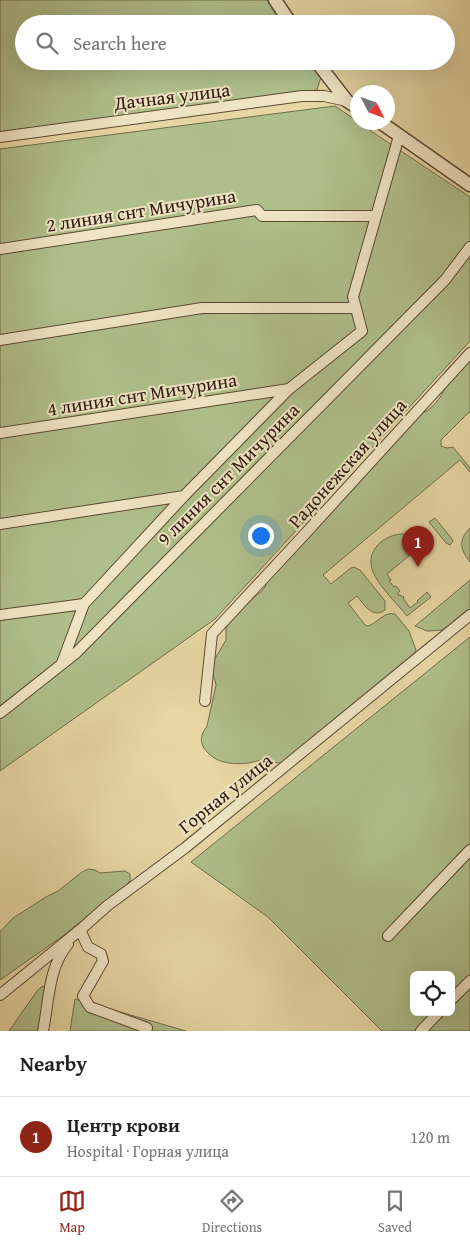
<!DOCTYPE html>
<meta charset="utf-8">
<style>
body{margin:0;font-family:"Gentium Book Plus",serif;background:#f2f2f2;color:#202124}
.controls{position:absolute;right:15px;bottom:15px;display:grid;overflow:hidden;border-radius:8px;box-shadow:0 5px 20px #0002}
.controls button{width:45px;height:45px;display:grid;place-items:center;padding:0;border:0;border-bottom:1px solid #e0e0e0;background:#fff;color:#202124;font:25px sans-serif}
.compass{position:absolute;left:350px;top:85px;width:45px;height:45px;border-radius:50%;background:#fff;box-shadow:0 5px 20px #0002;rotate:132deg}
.you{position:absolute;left:260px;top:535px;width:18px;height:18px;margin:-12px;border:4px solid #fff;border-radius:50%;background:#1a73e8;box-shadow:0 0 0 8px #1a73e833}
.badge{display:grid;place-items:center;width:32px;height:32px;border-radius:50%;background:#8f2418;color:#fff;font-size:16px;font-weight:700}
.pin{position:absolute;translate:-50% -41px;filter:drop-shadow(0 1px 2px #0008)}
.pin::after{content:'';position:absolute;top:26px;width:18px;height:15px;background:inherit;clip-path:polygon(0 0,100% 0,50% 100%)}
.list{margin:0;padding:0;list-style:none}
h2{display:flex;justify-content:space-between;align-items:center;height:65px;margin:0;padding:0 20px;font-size:21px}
h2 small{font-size:16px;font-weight:400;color:#757577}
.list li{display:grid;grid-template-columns:32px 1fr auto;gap:15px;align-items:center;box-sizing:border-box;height:80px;padding:0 20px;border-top:1px solid #e0e0e0}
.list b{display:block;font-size:19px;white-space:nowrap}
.list p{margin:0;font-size:16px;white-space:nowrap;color:#757577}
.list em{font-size:16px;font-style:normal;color:#757577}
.icon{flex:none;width:28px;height:28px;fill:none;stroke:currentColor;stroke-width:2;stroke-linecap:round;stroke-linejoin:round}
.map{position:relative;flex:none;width:470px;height:1031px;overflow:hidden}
.search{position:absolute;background:#fff;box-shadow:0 5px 20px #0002;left:15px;right:15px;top:15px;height:55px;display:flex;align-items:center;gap:12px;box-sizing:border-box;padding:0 18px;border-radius:28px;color:#757577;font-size:19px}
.sheet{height:145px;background:#fff}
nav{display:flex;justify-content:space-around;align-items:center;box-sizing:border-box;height:70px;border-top:1px solid #e0e0e0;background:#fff;font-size:14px;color:#757577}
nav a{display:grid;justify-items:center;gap:2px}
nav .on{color:#8f2418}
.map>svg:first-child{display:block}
.green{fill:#afbf8b;stroke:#6f6c4c;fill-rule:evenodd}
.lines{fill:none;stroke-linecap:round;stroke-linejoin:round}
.minor-casing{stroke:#5d4834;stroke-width:12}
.tertiary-casing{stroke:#5d4834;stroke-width:15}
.minor{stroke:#efe5c4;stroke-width:10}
.tertiary{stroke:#efe5c4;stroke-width:12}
.labels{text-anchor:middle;stroke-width:4;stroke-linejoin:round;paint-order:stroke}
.street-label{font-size:19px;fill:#2f180e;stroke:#efe5c4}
</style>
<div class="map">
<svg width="470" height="1031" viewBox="0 0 470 1031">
<rect width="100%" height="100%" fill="#e7d7a5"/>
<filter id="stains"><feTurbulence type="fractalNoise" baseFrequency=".004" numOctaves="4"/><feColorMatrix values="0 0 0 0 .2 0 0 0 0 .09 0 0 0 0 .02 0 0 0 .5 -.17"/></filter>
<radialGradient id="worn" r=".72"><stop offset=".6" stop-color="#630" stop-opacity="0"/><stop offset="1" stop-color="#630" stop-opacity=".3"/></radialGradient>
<path class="green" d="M0,0h267l17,24h-260v37h286l11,16 -4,13 -317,42z
M335,106l22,15 2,2 111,74v144l-255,278 -215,152v-622z
M470,354v58l-4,3 -25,25v6l6,2 6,-1 17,21v4l-10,-12 -137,115 8,9 20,-16 3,-1 6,3 25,31v9c-12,9 -21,-5 -28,-14l-9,7 17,22 3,1c10,-3 16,-15 27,-12l14,17 7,19 -3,6 -129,107c-8,1 -13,-3 -20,-3 -5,0 -10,2 -15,3 -18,2 -35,0 -45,-15 -5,-8 -2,-15 3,-22l9,-41c-1,-7 -4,-12 -6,-18l16,-27v-12l3,-5 16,-19 16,-12 4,-5 2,-6 30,-33 32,-32 15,-21 6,-19 57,-57c6,-4 12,-4 18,-7 7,-3 21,-20 21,-28 1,-4 -1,-8 -1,-12 7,-9 15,-13 25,-18z
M435,518l17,21 1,2 -3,4 -4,-2 -17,-21z
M470,528v34c-10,-13 -12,-22 0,-34z
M400,534c10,0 16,3 22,11l-35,29 4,6 -2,1 5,6 2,-1 4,5 -3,3 7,3 -1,1 7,10 8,-6 -1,-1 10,-9 4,5 -24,19c-9,-11 -26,-28 -32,-40 -12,-21 4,-39 25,-42z
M470,580v29l-3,4 -24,17 -16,1 -12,-5z
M470,637v394h-88l-114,-114 -77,-55zM414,975h37v37h-37z
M88,869l7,1 5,3 25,-2 5,3v7l-8,8 -62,49 -60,42v-48l13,-14 33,-21 12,-6 24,-19z
M44,986l2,3 -8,42h-29l28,-40 4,-4z
M75,999l111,32h-116z"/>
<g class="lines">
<defs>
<path id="minor" d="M0,137l302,-41h22l23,5
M0,249l257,-39 5,6h114
M0,340l202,-32h154
M0,433l289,-44
M0,524l184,-28
M0,615l84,-11
M62,663l22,-59 100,-108 105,-107 73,-58 -9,-34 46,-161
M205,701l7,-67 92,-99 166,-182
M0,713l76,-60 369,-373 25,-33
M80,930l8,17 13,7 2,7 -20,35 7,11 57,21 -1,3
M388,936l82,-86
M0,995l80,-65 27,-24 78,-58 285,-233
M451,1000l19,-19
M43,1031c6,-29 5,-63 25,-87
M421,1031l18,-19"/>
<path id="tertiary" d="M275,0l16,24
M316,61l31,40 11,7
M380,122l90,63"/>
</defs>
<use href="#minor" class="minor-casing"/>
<use href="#tertiary" class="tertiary-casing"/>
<use href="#minor" class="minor"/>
<use href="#tertiary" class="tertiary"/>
</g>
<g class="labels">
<g class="street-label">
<text transform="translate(172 96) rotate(-7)" y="7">Дачная улица</text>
<text transform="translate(141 210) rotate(-9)" y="7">2 линия снт Мичурина</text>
<text transform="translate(142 394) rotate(-9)" y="7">4 линия снт Мичурина</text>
<text transform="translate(347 463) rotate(-48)" y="7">Радонежская улица</text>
<text transform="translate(228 474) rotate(-45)" y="7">9 линия снт Мичурина</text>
<text transform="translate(225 793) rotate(-39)" y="7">Горная улица</text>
</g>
</g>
<rect width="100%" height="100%" filter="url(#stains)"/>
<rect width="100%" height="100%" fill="url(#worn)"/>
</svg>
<div class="controls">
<button><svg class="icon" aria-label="locate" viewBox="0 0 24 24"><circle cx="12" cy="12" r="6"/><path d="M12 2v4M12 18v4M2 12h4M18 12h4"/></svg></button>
</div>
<svg class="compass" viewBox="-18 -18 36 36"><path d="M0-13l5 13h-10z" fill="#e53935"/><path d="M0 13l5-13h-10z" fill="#757577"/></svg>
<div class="you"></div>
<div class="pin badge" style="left:418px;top:567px">1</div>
<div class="search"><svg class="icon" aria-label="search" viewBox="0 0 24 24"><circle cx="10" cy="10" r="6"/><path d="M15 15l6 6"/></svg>Search here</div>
</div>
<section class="sheet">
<h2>Nearby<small></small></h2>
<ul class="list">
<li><span class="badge">1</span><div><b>Центр крови</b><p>Hospital · Горная улица</p></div><em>120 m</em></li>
</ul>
</section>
<nav>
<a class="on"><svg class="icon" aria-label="map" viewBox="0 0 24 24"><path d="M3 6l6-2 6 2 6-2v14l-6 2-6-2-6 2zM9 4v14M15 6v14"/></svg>Map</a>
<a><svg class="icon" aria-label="directions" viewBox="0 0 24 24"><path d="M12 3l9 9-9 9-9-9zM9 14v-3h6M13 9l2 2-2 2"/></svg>Directions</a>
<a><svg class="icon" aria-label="saved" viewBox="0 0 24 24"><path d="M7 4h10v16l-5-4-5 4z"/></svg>Saved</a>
</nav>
